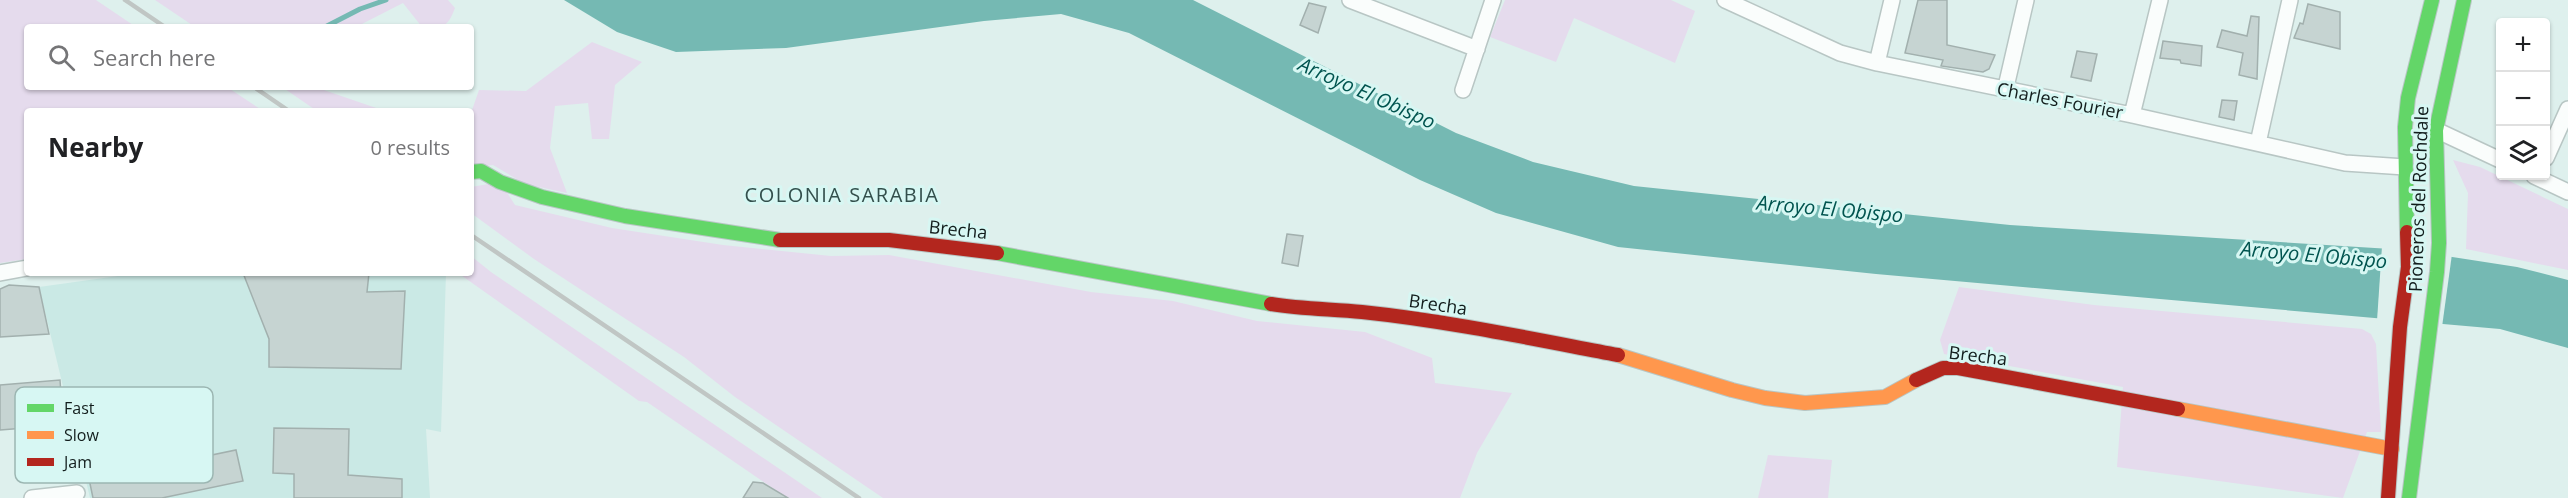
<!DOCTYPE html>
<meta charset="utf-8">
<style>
body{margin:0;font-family:"Open Sans",sans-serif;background:#f2f2f2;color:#202124}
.controls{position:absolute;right:18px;top:18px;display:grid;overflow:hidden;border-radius:6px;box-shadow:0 2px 4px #0004}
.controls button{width:54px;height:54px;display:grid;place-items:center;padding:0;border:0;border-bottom:2px solid #e0e0e0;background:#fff;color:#202124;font:30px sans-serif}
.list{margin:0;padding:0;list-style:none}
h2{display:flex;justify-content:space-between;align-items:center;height:78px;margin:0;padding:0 24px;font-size:26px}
h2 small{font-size:20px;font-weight:400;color:#757577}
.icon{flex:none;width:33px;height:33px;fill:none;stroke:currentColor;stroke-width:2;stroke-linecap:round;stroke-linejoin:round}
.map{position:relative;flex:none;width:2568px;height:498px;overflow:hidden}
.search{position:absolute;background:#fff;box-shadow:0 2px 4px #0004;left:24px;top:24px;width:450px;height:66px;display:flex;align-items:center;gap:15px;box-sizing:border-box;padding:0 21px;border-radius:6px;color:#757577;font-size:22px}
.panel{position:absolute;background:#fff;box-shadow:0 2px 4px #0004;left:24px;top:108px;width:450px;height:168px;border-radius:6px}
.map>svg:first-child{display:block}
.built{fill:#cae9e5}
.green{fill:#e5dbed}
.water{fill:#75b9b3}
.pier{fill:#def0ed}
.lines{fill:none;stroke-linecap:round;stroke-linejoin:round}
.stream{stroke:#75b9b3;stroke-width:5}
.building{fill:#c6d4d2;stroke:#a2b0ae;stroke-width:1.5}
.street-casing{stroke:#b8c6c4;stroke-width:18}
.fast-casing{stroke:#b8c6c4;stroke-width:16}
.slow-casing{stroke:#b8c6c4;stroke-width:16}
.jam-casing{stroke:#b8c6c4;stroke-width:16}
.street{stroke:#fafdfc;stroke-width:15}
.fast{stroke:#63d668;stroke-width:14}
.slow{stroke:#ff974d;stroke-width:14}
.jam{stroke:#b3261e;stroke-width:14}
.rail{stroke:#c0c6c4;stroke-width:4.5}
.labels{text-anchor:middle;stroke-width:6;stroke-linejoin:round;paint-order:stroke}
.street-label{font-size:18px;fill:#121d1c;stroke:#d7f7f3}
.water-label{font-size:20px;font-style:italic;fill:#01544f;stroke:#d7f7f3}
.neighbourhood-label{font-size:20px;letter-spacing:1.5px;fill:#334f4c;stroke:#d7f7f3}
.key{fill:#d7f7f3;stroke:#9cb6b2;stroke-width:1.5}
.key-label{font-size:16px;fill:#121d1c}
</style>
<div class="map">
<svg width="2568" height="498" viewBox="0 0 2568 498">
<rect width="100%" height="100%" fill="#def0ed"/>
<path class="built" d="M120,273h326l-5,159 -15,-3 4,69h-340l-51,-211 79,-11z"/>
<path class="green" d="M0,0h96l40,27h-109v60h200l36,24h-236v148l-27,4z
M155,0h293l7,8c-8,21 -12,19 -33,19l-19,-24 -47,24h-161z
M1505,0h166l24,11 -20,52 -101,-45 -18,44 -66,-25z
M592,42l50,20 -27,23 -6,54h-17l-4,-36 -33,3 -5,42 17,45 -42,-9 -32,-19 -22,2v-54l8,-23 47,1z
M282,87h33l70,24h-68z
M2453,160l27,7 88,42v61l-102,-21 2,-56z
M500,182l15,23 97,23 111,17 108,11 58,-1 202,37 82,9 84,20 108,11 67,26 3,25 77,10 -35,60 -17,45h-577l-148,-101 -51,-40 -150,-98 -63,-46v-26z
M471,256l20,16 331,226h-35l-140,-96 -8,-1 -181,-128h13z
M1959,287l135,18 268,24 9,5 5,10 5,88h-14l-24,66 -226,-31 6,-80 -179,-33 -4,-14z
M1768,455l64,5 -4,38h-70z"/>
<path class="water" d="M564,0h629l263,133 77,29 101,24 376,39 397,25 110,17 51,13v68l-68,-19 -624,-55 -258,-27 -122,-34 -76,-33 -291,-147 -68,-19 -77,7 -198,27 -110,4 -59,-20z"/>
<path class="pier" d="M2382,246l70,8 -10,73 -65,-6z"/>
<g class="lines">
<path class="stream" d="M325,27l35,-18 26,-9"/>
</g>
<path class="building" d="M1918,0h29v45l48,10 -6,14 -6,3 -42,-6 2,-6 -38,-7z
M1309,3l17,4 -8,26 -18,-8z
M2308,4l32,8v37l-46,-11 6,-15 3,1z
M2251,16l8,1 -2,62 -18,-4 4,-22 -26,-6 5,-17 25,6z
M2163,41l39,5 -1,20 -20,-3 -1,-3 -20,-2z
M2077,51l20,3 -6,27 -20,-4z
M2222,100l15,1 -3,19 -15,-3z
M1287,234l16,2 -5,30 -16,-3z
M243,273h126l-2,19 38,-1 -4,78 -132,-2v-28z
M9,285l30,2 10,47 -49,3v-48z
M60,380l3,45 -63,5v-45z
M274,428l75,1 -1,46 54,4v19h-108v-24l-21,-1z
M236,450l7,31 -81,17h-69l-5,-24 60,-13 1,7z
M753,482l10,1 25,15h-45z"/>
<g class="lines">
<defs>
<path id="street" d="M1350,0l127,49
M1725,0l115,53 37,10 255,52 213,48 60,4
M1877,63l15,-63
M1463,90l30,-90
M2005,91l21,-91
M2132,115l28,-115
M2436,130l64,30
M2258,143l32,-143
M2546,158l22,-49
M2534,176l34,16
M0,273l27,-5
M32,498l45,-5"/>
<path id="fast" d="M471,172l10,-1 19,11 42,15 83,19 155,24
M2407,232l-2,-105 3,-29 24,-98
M997,253l274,51
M2409,498l28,-226 2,-29 -3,-113 28,-130"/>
<path id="slow" d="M1618,355l114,35 33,8 40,5 80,-6 31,-17
M2178,409l214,40"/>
<path id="jam" d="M780,240h109l108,13
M1271,304c30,5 60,5 91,8 86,9 171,27 256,43
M1916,380l27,-12h15l220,41
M2388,498l12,-171 8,-60 -1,-35"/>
</defs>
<use href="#street" class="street-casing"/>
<use href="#fast" class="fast-casing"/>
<use href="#slow" class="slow-casing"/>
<use href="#jam" class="jam-casing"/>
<use href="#street" class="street"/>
<use href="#fast" class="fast"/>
<use href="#slow" class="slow"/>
<use href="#jam" class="jam"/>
<path class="rail" d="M125,0l40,27
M254,87l35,24
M471,235l388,263"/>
</g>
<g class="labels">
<g class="street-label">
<text transform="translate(2060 101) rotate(11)" y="6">Charles Fourier</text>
<text transform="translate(2419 199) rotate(-88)" y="6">Pioneros del Rochdale</text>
<text transform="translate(958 230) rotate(6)" y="6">Brecha</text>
<text transform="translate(1438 305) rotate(8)" y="6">Brecha</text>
<text transform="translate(1978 356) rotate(7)" y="6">Brecha</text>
</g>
<g class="water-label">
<text transform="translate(1367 93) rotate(24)" y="7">Arroyo El Obispo</text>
<text transform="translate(1830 209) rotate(5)" y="7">Arroyo El Obispo</text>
<text transform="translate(2314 255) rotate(5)" y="7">Arroyo El Obispo</text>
</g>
<g class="neighbourhood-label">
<text x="842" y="202">COLONIA SARABIA</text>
</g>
</g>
<rect x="15" y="387" width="198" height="96" rx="9" class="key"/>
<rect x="27" y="404" width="27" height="8" fill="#63d668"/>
<rect x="27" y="431" width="27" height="8" fill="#ff974d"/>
<rect x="27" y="458" width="27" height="8" fill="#b3261e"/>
<g class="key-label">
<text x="64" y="414">Fast</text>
<text x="64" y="441">Slow</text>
<text x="64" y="468">Jam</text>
</g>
</svg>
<div class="controls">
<button>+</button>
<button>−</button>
<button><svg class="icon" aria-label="layers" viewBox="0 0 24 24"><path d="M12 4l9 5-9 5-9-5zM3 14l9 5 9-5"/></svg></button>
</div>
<div class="search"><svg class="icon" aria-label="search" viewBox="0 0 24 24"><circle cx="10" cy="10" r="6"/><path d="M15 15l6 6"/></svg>Search here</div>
<section class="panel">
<h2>Nearby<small>0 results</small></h2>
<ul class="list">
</ul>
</section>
</div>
